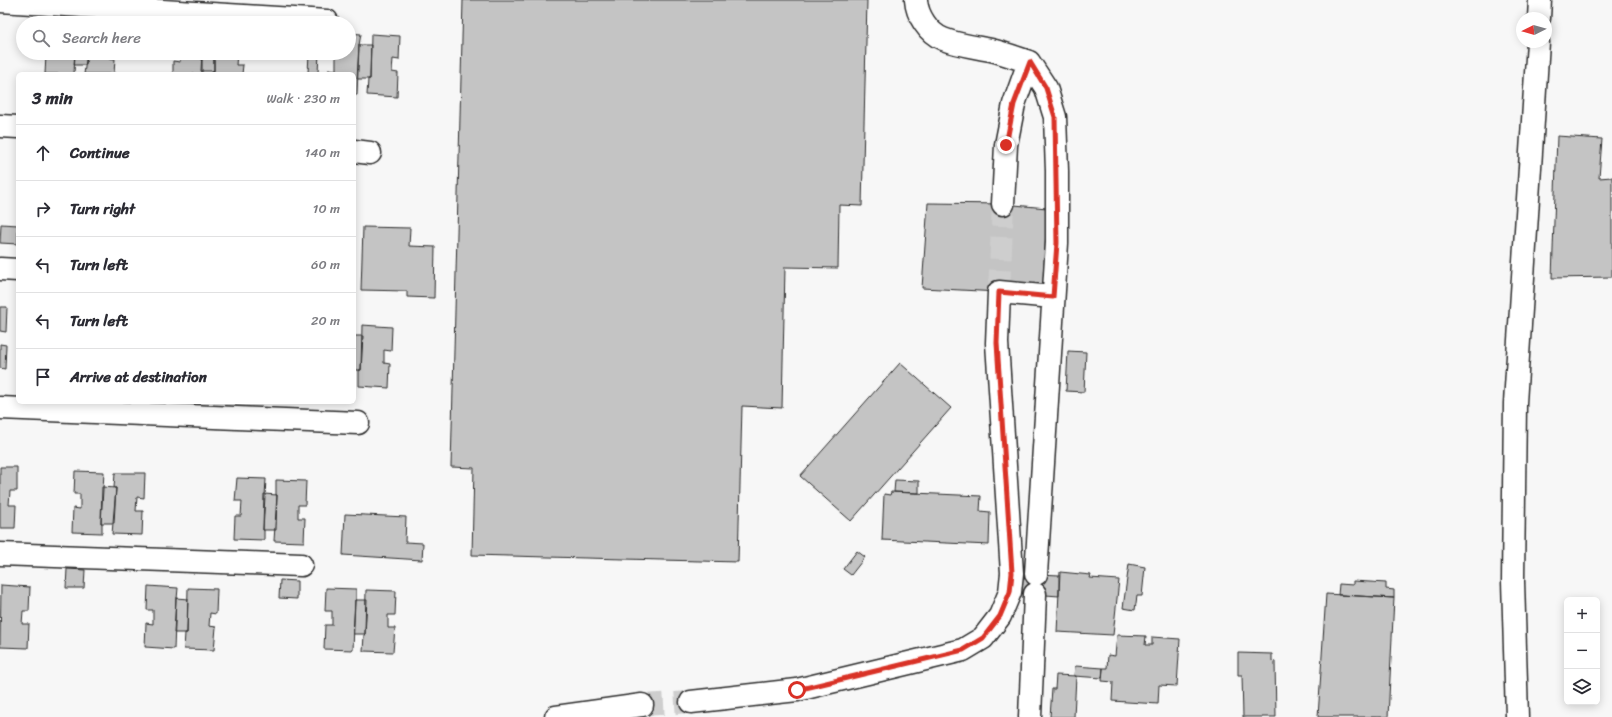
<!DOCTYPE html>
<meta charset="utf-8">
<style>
body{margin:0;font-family:Sriracha,sans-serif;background:#f7f7f7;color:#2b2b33}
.controls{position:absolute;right:12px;bottom:12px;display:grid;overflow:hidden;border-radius:6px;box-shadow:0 2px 10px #0003}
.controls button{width:36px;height:36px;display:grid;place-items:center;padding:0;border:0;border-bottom:1px solid #e1e1e2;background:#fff;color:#2b2b33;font:20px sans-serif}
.compass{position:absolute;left:1516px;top:12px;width:36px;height:36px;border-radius:50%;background:#fff;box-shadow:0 2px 10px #0003;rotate:265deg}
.stop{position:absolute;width:12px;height:12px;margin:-9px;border:3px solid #d93025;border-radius:50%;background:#fff}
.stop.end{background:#d93025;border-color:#fff;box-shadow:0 1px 4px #0008}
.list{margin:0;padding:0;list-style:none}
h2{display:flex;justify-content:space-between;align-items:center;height:52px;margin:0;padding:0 16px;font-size:17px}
h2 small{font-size:13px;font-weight:400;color:#7c7c81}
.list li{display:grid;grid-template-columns:26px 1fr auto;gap:12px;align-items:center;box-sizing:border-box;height:56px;padding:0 16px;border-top:1px solid #e1e1e2}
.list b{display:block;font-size:15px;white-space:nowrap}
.list em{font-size:13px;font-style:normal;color:#7c7c81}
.icon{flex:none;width:22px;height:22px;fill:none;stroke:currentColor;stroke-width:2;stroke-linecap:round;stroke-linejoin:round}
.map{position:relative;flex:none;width:1612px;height:717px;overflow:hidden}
.search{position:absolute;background:#fff;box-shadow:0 2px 10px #0003;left:16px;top:16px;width:340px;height:44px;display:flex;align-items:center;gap:10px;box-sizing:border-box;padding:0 14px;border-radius:22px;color:#7c7c81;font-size:15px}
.panel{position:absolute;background:#fff;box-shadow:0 2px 10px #0003;left:16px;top:72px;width:340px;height:332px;border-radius:6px}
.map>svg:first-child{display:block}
.building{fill:#c4c4c4;stroke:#2b2b2b}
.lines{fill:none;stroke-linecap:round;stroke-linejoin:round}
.minor-tunnel{stroke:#cecece;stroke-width:22;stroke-dasharray:22 11;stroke-linecap:butt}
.minor-casing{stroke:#2b2b2b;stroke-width:25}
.minor{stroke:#fff;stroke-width:22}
.route{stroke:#d93025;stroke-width:5}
</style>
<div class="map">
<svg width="1612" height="717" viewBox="0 0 1612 717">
<rect width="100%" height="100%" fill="#f7f7f7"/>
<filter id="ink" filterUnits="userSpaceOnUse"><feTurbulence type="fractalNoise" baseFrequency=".025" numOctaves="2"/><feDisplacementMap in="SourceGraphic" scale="8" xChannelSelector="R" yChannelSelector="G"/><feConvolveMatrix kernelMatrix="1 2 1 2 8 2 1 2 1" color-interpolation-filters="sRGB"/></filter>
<g filter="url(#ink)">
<path class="building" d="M463,0h404l-5,206 -23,-1 -1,63 -53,-1 -3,141 -40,-2 -4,156 -266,-7 2,-87 -23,-1z
M47,18l30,2v3h-30z
M87,20l30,1v2h-30z
M349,33l12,1 -2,11 -2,50h-3v-21h-25v-5l7,1v-14h-6v-3h19z
M371,34l29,2 -1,24 -6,-1 -1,13 6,1 -1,24 -30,-2 1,-16h2z
M359,45h12l-1,34h-13z
M53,53h22l-1,21h-29l1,-19h7z
M75,53h12l-1,12h-12z
M87,53h22v5l6,1 -1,15h-30z
M180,53h22v21h-29v-13l7,1z
M202,53h12v18h-13z
M214,53h23l-1,12h7l-1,9h-30v-3h2z
M309,53h10l-1,20h-10z
M1557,136l45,3 -3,39 13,-1v100l-60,1z
M928,203l75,1 44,4 -4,81 -44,3 -77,-4z
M1,224l17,1v19l-18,-1z
M363,227l47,1 -1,18 26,1 -1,51 -27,-1v-6l-46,-1z
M0,307h7l-1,25 -6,-1z
M362,325l30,2 -1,24 -7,-1v13l6,1 -1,24 -30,-2v-16h2z
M354,336h9l-2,34h-7z
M0,344l6,1 -1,24 -5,-1z
M1068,351l18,1 -2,40 -18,-1z
M900,363l51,45 -100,113 -51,-45z
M0,467h17v24h-7l-1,14h7l-1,23h-15z
M75,471l29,1 -3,51h1v10l-30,-1 1,-24 7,1v-15h-6z
M115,473h30l-1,25 -7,-1 -1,14h7l-1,24 -30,-1 4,-46h-2z
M237,478l29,1 -3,51h1v10l-30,-1 1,-23h6l1,-15h-7z
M276,480l30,1 -1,24h-7v13h7l-1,24 -30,-1 3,-46h-1z
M895,480l24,1v12l-25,-1z
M102,487l14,1 -2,35h-13z
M891,492l90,4 -1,15 10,1 -1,33 -107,-5 2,-46 6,1z
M264,494l13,1 -1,35h-13z
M345,514l61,3 -1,25 18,1 -1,17 -79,-5z
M857,551l8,6 -14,18 -8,-6z
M1129,564l16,3 -3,29h-5l-2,14 -12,-2z
M67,569l18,1 -1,18h-18z
M1060,572l31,3 -1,3 29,2 -6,55 -56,-3z
M1020,573l39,2v21l-40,-3z
M280,580l17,1v18l-18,-1z
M1353,581l33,2v6l8,1v8l-56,-3 1,-11 14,1z
M1,585l29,2 -1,24h-6l-1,13h7l-1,24 -28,-1z
M148,586l30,2 -1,11 -1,-1 -2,51 -29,-2 1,-24 7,1v-14h-6z
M188,588l29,1 -1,25 -6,-1 -1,13 7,1 -2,23 -30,-1 1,-16h2z
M326,588l30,1v11h-1l-2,50 -29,-1 1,-24h7v-14h-7z
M366,590l30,1 -1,24h-7v13h7l-2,24 -30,-1 1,-16 1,-1z
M1326,594l68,4 -6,119h-70z
M176,598l12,1 -1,34h-13z
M355,600h12l-2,34h-12z
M1117,635l29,1 -1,9h7v-8l28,2 -3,47 -18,-1 -1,19 -46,-3 1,-19 -11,-1 1,-13h4l1,-13 7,1z
M1238,653l34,1v7l3,1 1,55h-33l-1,-42h-4z
M1075,666l28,2 -1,10 -28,-2z
M1056,675l20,1 -2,41h-24l2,-28h3z"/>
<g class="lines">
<path class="minor-tunnel" d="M999,292l4,-88
M642,705l49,-3"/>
<defs>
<path id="minor" d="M916,0c1,15 12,33 27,39 15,6 33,8 48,11 13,3 26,8 38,12l17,26 9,29 2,54v72l-21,331
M0,1l327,20
M1539,18l1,-18
M0,126l18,1
M354,151l16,2
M1003,204l3,-59 8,-41 15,-42
M0,269l18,1
M0,408l358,15
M0,554l301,11
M691,702l106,-12 166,-40 20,-12 17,-22 10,-24 2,-19 -15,-230 2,-51 54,5
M556,717l86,-12
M1030,717l5,-123
M1517,717l-4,-136 2,-178 23,-361"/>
</defs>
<use href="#minor" class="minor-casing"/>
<use href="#minor" class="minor"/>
</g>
</g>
<g class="lines" filter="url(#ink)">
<path class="route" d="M797,690l166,-40 20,-12 17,-22 10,-24 2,-19 -15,-230 2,-51 54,5 4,-54 -2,-126 -9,-29 -16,-26 -16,42 -8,41"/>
</g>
</svg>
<div class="controls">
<button>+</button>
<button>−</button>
<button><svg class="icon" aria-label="layers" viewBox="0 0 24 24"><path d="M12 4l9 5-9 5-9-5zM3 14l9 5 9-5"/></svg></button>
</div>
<svg class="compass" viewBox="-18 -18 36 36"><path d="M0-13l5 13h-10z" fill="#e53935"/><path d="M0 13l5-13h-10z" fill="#7c7c81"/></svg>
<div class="stop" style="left:797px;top:690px"></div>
<div class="stop end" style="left:1006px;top:145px"></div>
<div class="search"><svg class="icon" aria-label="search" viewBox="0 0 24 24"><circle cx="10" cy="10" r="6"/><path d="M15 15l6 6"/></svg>Search here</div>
<section class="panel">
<h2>3 min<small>Walk · 230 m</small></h2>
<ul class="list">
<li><svg class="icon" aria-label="ahead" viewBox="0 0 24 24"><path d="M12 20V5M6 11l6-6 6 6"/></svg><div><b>Continue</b></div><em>140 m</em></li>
<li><svg class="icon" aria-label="right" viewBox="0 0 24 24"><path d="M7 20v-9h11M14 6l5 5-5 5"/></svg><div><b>Turn right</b></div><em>10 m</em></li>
<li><svg class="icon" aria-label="left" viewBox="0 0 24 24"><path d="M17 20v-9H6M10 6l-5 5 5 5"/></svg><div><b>Turn left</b></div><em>60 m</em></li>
<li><svg class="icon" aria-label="left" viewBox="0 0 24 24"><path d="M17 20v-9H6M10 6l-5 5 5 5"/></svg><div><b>Turn left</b></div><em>20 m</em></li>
<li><svg class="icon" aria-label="arrive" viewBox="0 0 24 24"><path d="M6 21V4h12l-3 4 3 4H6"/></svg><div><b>Arrive at destination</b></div></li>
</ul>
</section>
</div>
